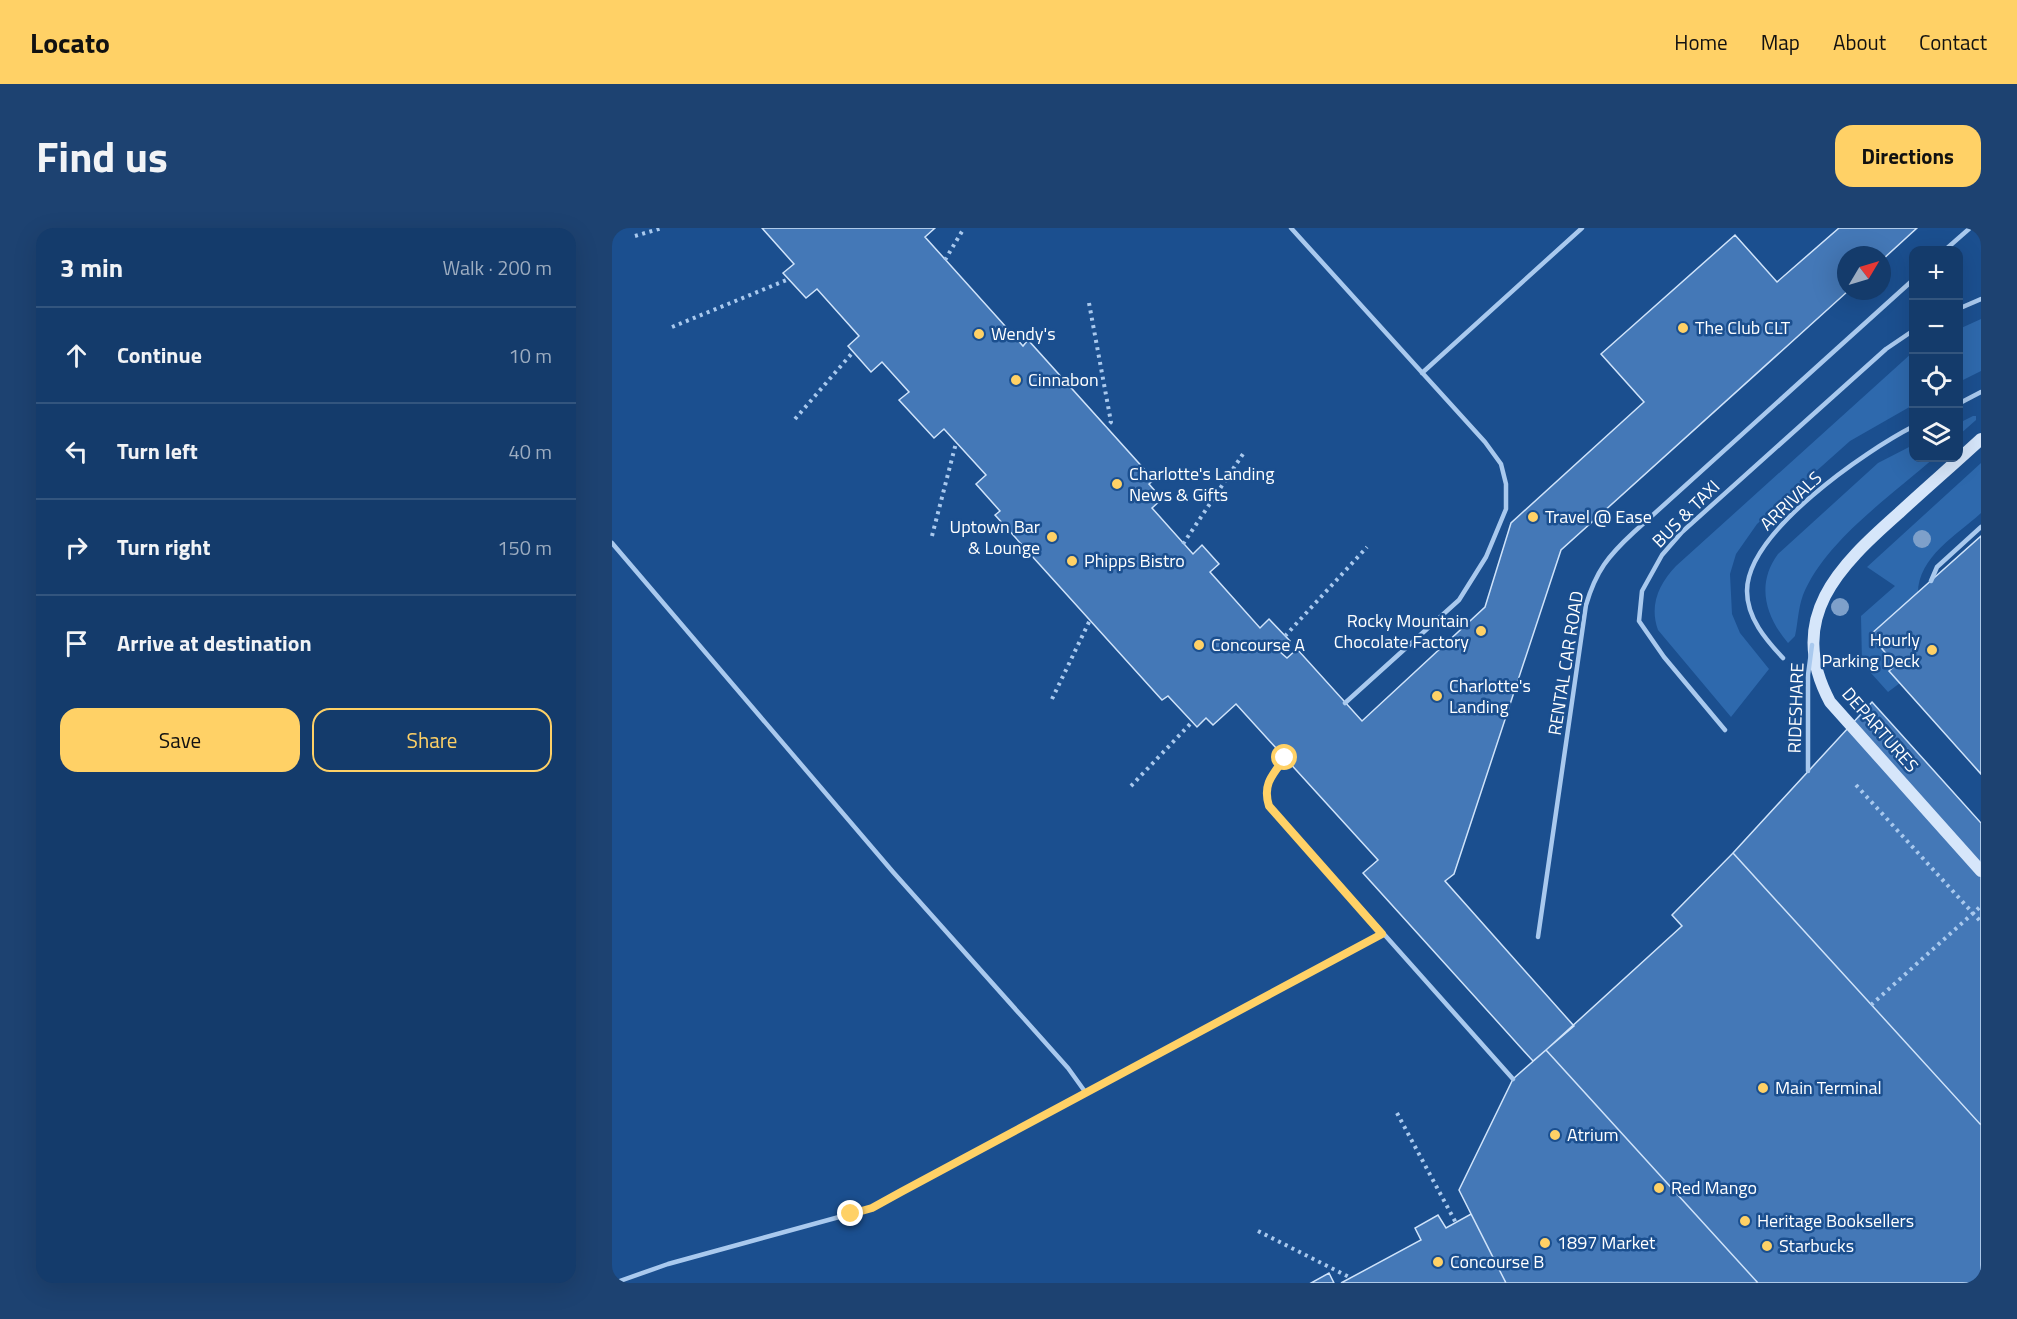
<!DOCTYPE html>
<meta charset="utf-8">
<style>
body{margin:0;font-family:"Titillium Web",sans-serif;background:#1d4271;color:#f1f3f6}
.controls{position:absolute;right:18px;top:18px;display:grid;overflow:hidden;border-radius:12px;box-shadow:0 6px 24px #0002}
.controls button{width:54px;height:54px;display:grid;place-items:center;padding:0;border:0;border-bottom:2px solid #33557e;background:#143b6b;color:#f1f3f6;font:30px sans-serif}
.compass{position:absolute;left:1225px;top:18px;width:54px;height:54px;border-radius:50%;background:#143b6b;box-shadow:0 6px 24px #0002;rotate:52deg}
.stop{position:absolute;width:18px;height:18px;margin:-14px;border:4px solid #ffd166;border-radius:50%;background:#fff}
.stop.end{background:#ffd166;border-color:#fff;box-shadow:0 2px 6px #0008}
.list{margin:0;padding:0;list-style:none}
h2{display:flex;justify-content:space-between;align-items:center;height:78px;margin:0;padding:0 24px;font-size:26px}
h2 small{font-size:20px;font-weight:400;color:#9dadc1}
.list li{display:grid;grid-template-columns:39px 1fr auto;gap:18px;align-items:center;box-sizing:border-box;height:96px;padding:0 24px;border-top:2px solid #33557e}
.list b{display:block;font-size:22px;white-space:nowrap}
.list em{font-size:20px;font-style:normal;color:#9dadc1}
.actions{display:flex;gap:12px;padding:18px 24px}
.actions a{flex:1;padding:14px 0;border:2px solid #ffd166;border-radius:18px;text-align:center;font-size:21px;color:#ffd166}
.actions .main{background:#ffd166;color:#111}
.icon{flex:none;width:33px;height:33px;fill:none;stroke:currentColor;stroke-width:2;stroke-linecap:round;stroke-linejoin:round}
.map{position:relative;flex:none;width:1369px;height:1055px;overflow:hidden;border-radius:18px}
header{display:flex;align-items:center;gap:36px;box-sizing:border-box;height:84px;padding:0 30px;background:#ffd166;color:#111}
header strong{font-size:28px}
nav{display:flex;gap:33px;margin-inline-start:auto;font-size:21px}
.intro{display:flex;align-items:center;justify-content:space-between;box-sizing:border-box;height:144px;padding:0 36px}
h1{margin:0;font-size:42px}
.button{padding:15px 27px;border-radius:18px;background:#ffd166;color:#111;font-size:21px;font-weight:700}
main{display:flex;gap:36px;padding:0 36px}
aside{flex:1;background:#143b6b;border-radius:18px;box-shadow:0 6px 24px #0002}
.map>svg:first-child{display:block}
.green{fill:#2e69ad}
.building{fill:#4478b7;stroke:#cfe3fa;stroke-width:1.5}
.lines{fill:none;stroke-linecap:round;stroke-linejoin:round}
.path{stroke:#a9c9ee;stroke-width:4;stroke-dasharray:3 4.5;stroke-linecap:butt}
.lane{stroke:#a9c9ee;stroke-width:4.5}
.secondary{stroke:#d6e6fa;stroke-width:12}
.lane-bridge{stroke:#a9c9ee;stroke-width:4.5}
.tree{fill:#7ea0ca}
.route{stroke:#ffd166;stroke-width:8}
.poi-dot{fill:#ffd166;stroke:#1b4f8f;stroke-width:2}
.labels{text-anchor:middle;stroke-width:5;stroke-linejoin:round;paint-order:stroke}
.poi-label{font-size:18px;fill:#fff;stroke:#1b4f8f;text-anchor:start}
.street-label{font-size:18px;fill:#fff;stroke:#1b4f8f}
</style>
<header>
<strong>Locato</strong>
<nav><a>Home</a><a>Map</a><a>About</a><a>Contact</a></nav>
</header>
<div class="intro"><h1>Find us</h1><a class="button">Directions</a></div>
<main>
<aside>
<h2>3 min<small>Walk · 200 m</small></h2>
<ul class="list">
<li><svg class="icon" aria-label="ahead" viewBox="0 0 24 24"><path d="M12 20V5M6 11l6-6 6 6"/></svg><div><b>Continue</b></div><em>10 m</em></li>
<li><svg class="icon" aria-label="left" viewBox="0 0 24 24"><path d="M17 20v-9H6M10 6l-5 5 5 5"/></svg><div><b>Turn left</b></div><em>40 m</em></li>
<li><svg class="icon" aria-label="right" viewBox="0 0 24 24"><path d="M7 20v-9h11M14 6l5 5-5 5"/></svg><div><b>Turn right</b></div><em>150 m</em></li>
<li><svg class="icon" aria-label="arrive" viewBox="0 0 24 24"><path d="M6 21V4h12l-3 4 3 4H6"/></svg><div><b>Arrive at destination</b></div></li>
</ul>
<div class="actions"><a class="main">Save</a><a>Share</a></div>
</aside>
<div class="map">
<svg width="1369" height="1055" viewBox="0 0 1369 1055">
<rect width="100%" height="100%" fill="#1b4f8f"/>
<path class="green" d="M1369,91v52l-22,11v-53z
M1301,124v53l-63,36 -93,83 -21,30 -6,20 2,40 8,19 29,36 -38,48 -73,-87c-9,-25 1,-46 18,-64z
M1361,188h3v4l-17,15v-12z
M1301,217l1,13h20c-43,38 -109,83 -131,137 -5,14 -5,27 -8,41l-7,7c-23,-27 -32,-59 -10,-89l100,-91z
M1369,235v50c-24,22 -63,44 -63,80l-48,42 26,30 -7,6 11,12 -12,9 -26,-29 -1,-47 34,-30 -28,-19z"/>
<path class="building" d="M150,0h173l-10,9 98,109 5,-6 126,140 -5,4 13,15 -10,9 41,46 9,-9 17,19 -9,8 50,56 9,-9 21,22 -11,10 8,7 10,-9 65,72 123,-114 26,-84 133,-121 -43,-48 134,-119 42,47 62,-54h78l-35,32v-5h-36l2,36 -287,259 -107,324 -9,7 129,145 -41,35 -170,-188 15,-13 -142,-156 -23,21 -7,-7 -9,9 -29,-31 -6,4 -167,-185 5,-4 -24,-27 10,-9 -42,-46 -10,9 -35,-38 10,-8 -27,-30 -11,10 -23,-26 11,-10 -42,-47 -11,9 -23,-25 11,-9z
M1369,308v238l-92,-103 7,-6 -26,-30z
M1260,474l109,121v302l-248,-272z
M1121,625l248,272v158h-223l-212,-233 136,-124 -10,-11z
M934,822l212,233h-252l-47,-93 54,-111z
M859,986l35,69h-165l80,-43 -6,-12 23,-13 8,13z
M717,1045l5,10h-23z"/>
<g class="lines">
<path class="path" d="M23,8l27,-8
M333,32l19,-32
M477,75l22,119 -5,5
M60,99l117,-48
M183,191l58,-67
M320,308l24,-93
M571,316l62,-93
M673,408l82,-89
M440,471l38,-79
M1244,557l125,137
M519,558l61,-64
M1259,777l110,-99
M785,885l59,110
M646,1003l93,47"/>
<path class="lane" d="M679,0l194,214 16,22 5,20v25l-20,48 -27,43 -114,103
M1333,22l25,-22
M1346,81l23,-10
M810,145l160,-145
M1346,176l23,-12
M0,315l281,329 175,196 18,25
M1319,353l6,-14 44,-40
M1171,430c-17,-18 -36,-40 -36,-67 0,-59 118,-140 167,-165
M1113,502l-61,-73 -25,-36 3,-30 20,-36 20,-23 204,-183 28,-19
M673,530c-12,16 -23,26 -16,47l244,274
M926,709l48,-332c10,-34 22,-49 48,-73l280,-253
M2,1055l54,-19 204,-56 510,-273"/>
<path class="secondary" d="M1369,211c-27,25 -55,49 -82,74 -60,53 -114,105 -69,189l151,169"/>
<path class="lane-bridge" d="M1196,543v-96l4,-30"/>
</g>
<g class="tree">
<circle cx="1310" cy="311" r="9"/>
<circle cx="1228" cy="379" r="9"/>
</g>
<g class="lines">
<path class="route" d="M239,986l21,-6 29,-16 481,-258 -113,-128c-7,-22 4,-32 16,-48"/>
</g>
<g class="poi-dot">
<circle cx="1071" cy="100" r="6"/>
<circle cx="367" cy="106" r="6"/>
<circle cx="404" cy="152" r="6"/>
<circle cx="505" cy="256" r="6"/>
<circle cx="921" cy="289" r="6"/>
<circle cx="440" cy="309" r="6"/>
<circle cx="460" cy="333" r="6"/>
<circle cx="869" cy="403" r="6"/>
<circle cx="587" cy="417" r="6"/>
<circle cx="1320" cy="422" r="6"/>
<circle cx="825" cy="468" r="6"/>
<circle cx="1151" cy="860" r="6"/>
<circle cx="943" cy="907" r="6"/>
<circle cx="1047" cy="960" r="6"/>
<circle cx="1133" cy="993" r="6"/>
<circle cx="933" cy="1015" r="6"/>
<circle cx="1155" cy="1018" r="6"/>
<circle cx="826" cy="1034" r="6"/>
</g>
<g class="labels">
<g class="poi-label">
<text x="1083" y="106">The Club CLT</text>
<text x="379" y="112">Wendy's</text>
<text x="416" y="158">Cinnabon</text>
<text x="517" y="252">Charlotte's Landing<tspan x="517" dy="21">News &amp; Gifts</tspan></text>
<text x="933" y="295">Travel @ Ease</text>
<text x="428" y="305" text-anchor="end">Uptown Bar<tspan x="428" dy="21">&amp; Lounge</tspan></text>
<text x="472" y="339">Phipps Bistro</text>
<text x="857" y="399" text-anchor="end">Rocky Mountain<tspan x="857" dy="21">Chocolate Factory</tspan></text>
<text x="1308" y="418" text-anchor="end">Hourly<tspan x="1308" dy="21">Parking Deck</tspan></text>
<text x="599" y="423">Concourse A</text>
<text x="837" y="464">Charlotte's<tspan x="837" dy="21">Landing</tspan></text>
<text x="1163" y="866">Main Terminal</text>
<text x="955" y="913">Atrium</text>
<text x="1059" y="966">Red Mango</text>
<text x="1145" y="999">Heritage Booksellers</text>
<text x="945" y="1021">1897 Market</text>
<text x="1167" y="1024">Starbucks</text>
<text x="838" y="1040">Concourse B</text>
</g>
<g class="street-label">
<text transform="translate(1179 273) rotate(-43)" y="6">ARRIVALS</text>
<text transform="translate(1074 286) rotate(-45)" y="6">BUS &amp; TAXI</text>
<text transform="translate(954 435) rotate(-81)" y="6">RENTAL CAR ROAD</text>
<text transform="translate(1184 480) rotate(-88)" y="6">RIDESHARE</text>
<text transform="translate(1268 502) rotate(49)" y="6">DEPARTURES</text>
</g>
</g>
</svg>
<div class="controls">
<button>+</button>
<button>−</button>
<button><svg class="icon" aria-label="locate" viewBox="0 0 24 24"><circle cx="12" cy="12" r="6"/><path d="M12 2v4M12 18v4M2 12h4M18 12h4"/></svg></button>
<button><svg class="icon" aria-label="layers" viewBox="0 0 24 24"><path d="M12 4l9 5-9 5-9-5zM3 14l9 5 9-5"/></svg></button>
</div>
<svg class="compass" viewBox="-18 -18 36 36"><path d="M0-13l5 13h-10z" fill="#e53935"/><path d="M0 13l5-13h-10z" fill="#9dadc1"/></svg>
<div class="stop" style="left:673px;top:530px"></div>
<div class="stop end" style="left:239px;top:986px"></div>
</div>
</main>
